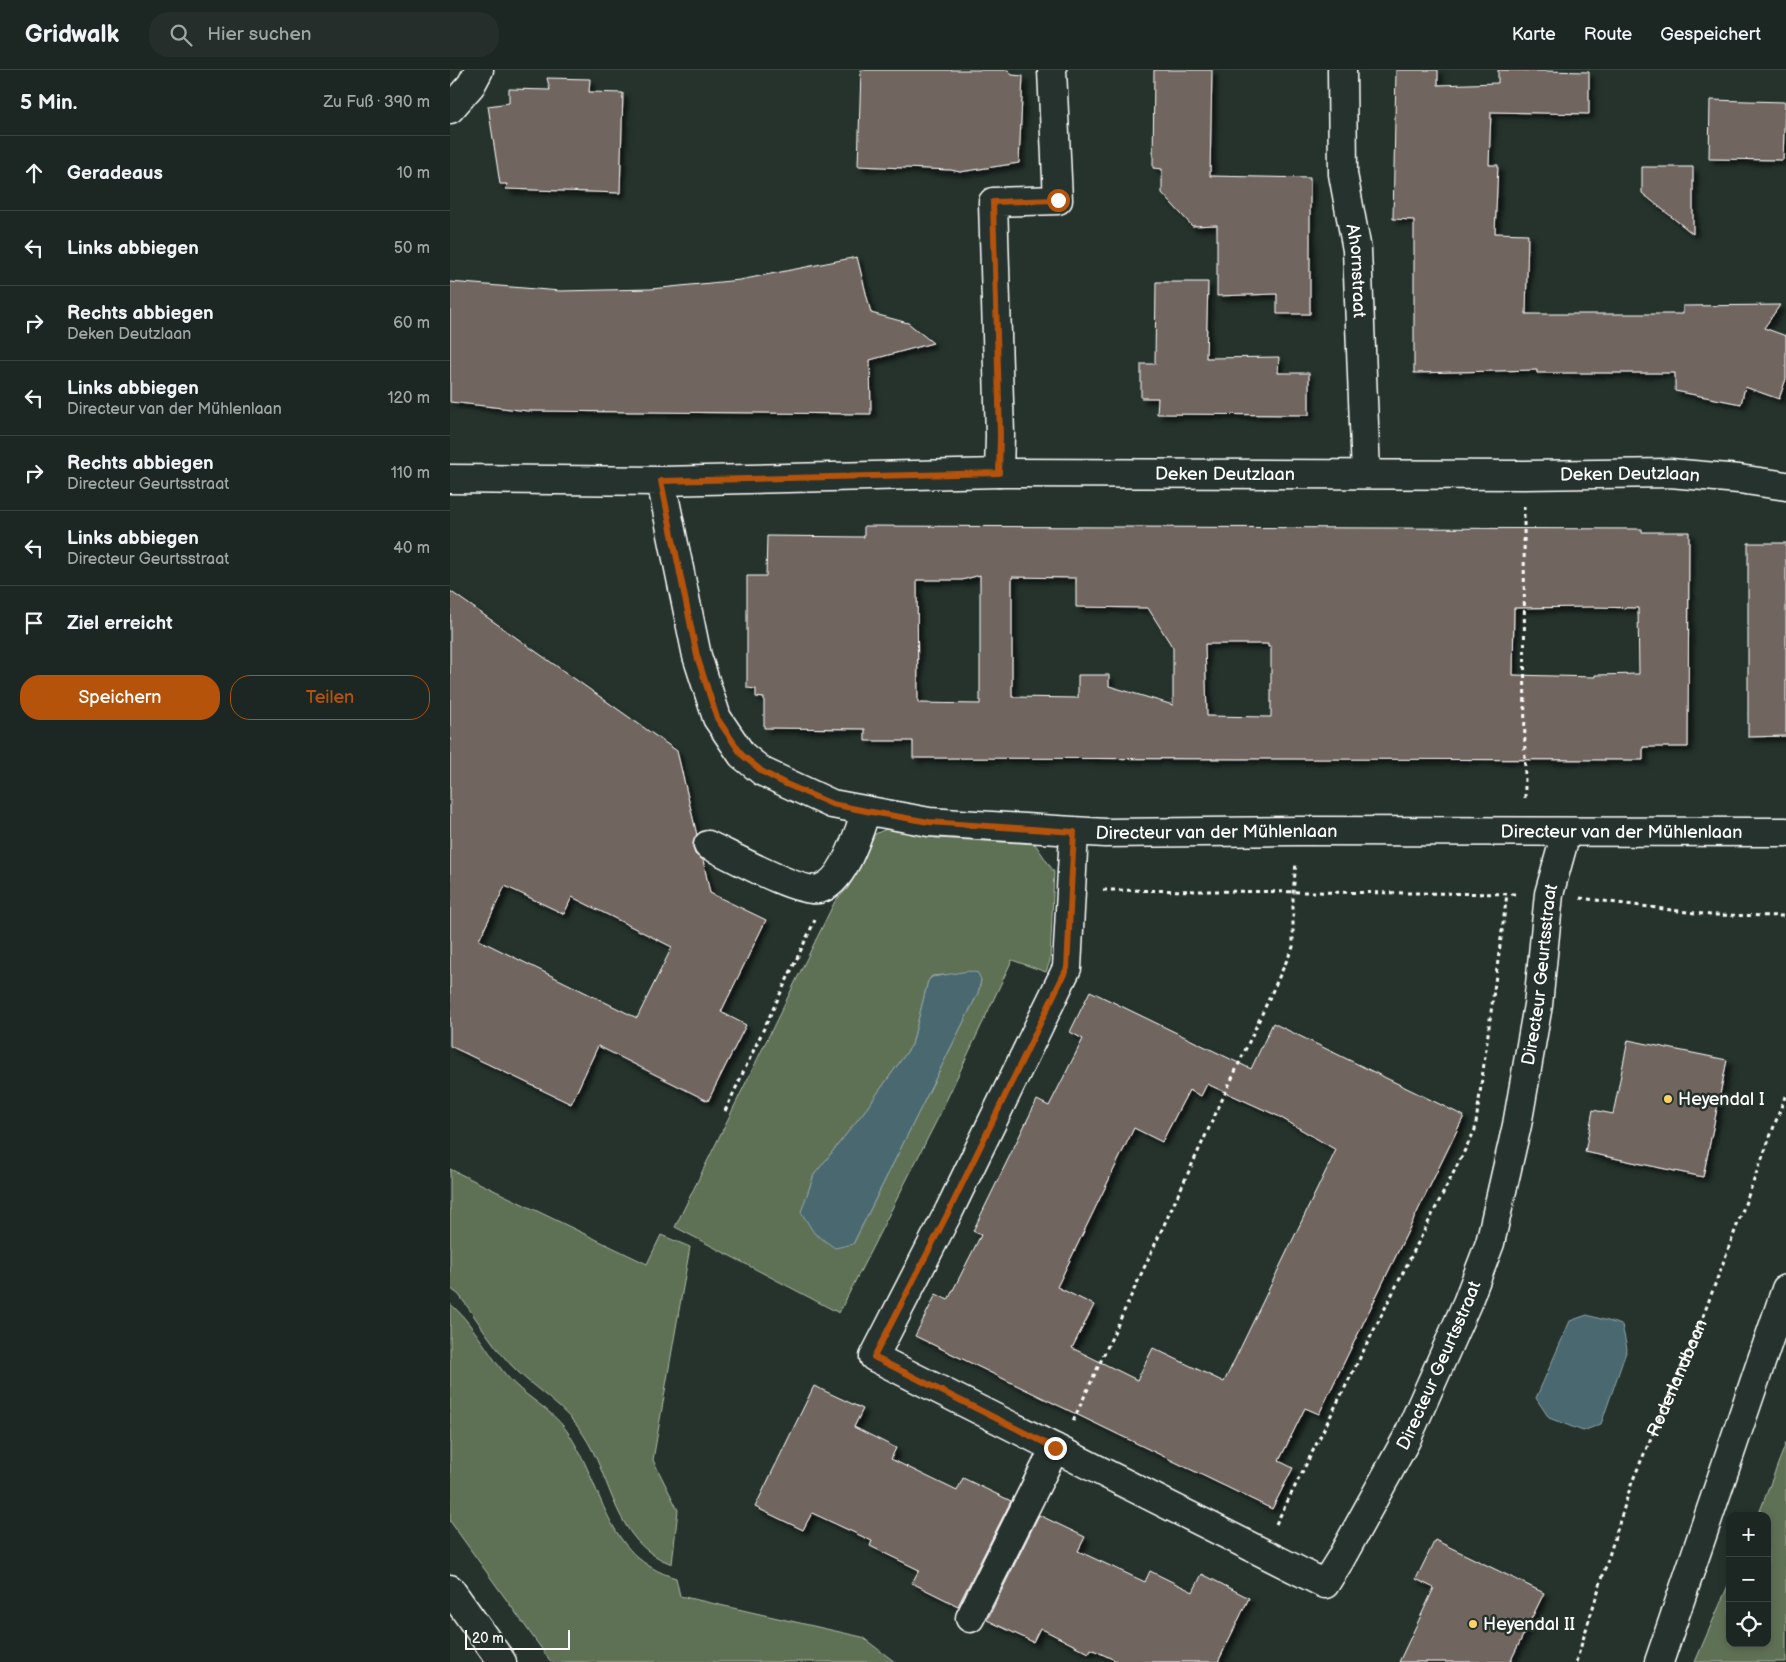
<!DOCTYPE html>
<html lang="de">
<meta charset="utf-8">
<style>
body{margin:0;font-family:"Balsamiq Sans",sans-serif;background:#252e2a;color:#f1f3f6}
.controls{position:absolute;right:15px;bottom:15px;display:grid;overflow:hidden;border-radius:10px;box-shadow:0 2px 8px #0003}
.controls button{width:45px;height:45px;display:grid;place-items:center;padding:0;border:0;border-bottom:1px solid #3a4340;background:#1c2622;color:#f1f3f6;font:25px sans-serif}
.scale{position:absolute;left:15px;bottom:12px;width:105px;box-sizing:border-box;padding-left:5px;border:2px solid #fff;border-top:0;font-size:14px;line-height:18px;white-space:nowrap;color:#fff;-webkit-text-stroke:4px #26332d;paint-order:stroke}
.stop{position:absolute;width:15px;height:15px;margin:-11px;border:4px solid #b45309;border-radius:50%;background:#fff}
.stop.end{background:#b45309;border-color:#fff;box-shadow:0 1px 5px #0008}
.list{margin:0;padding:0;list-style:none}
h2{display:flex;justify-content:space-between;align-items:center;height:65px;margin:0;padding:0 20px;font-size:21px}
h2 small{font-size:16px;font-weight:400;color:#a0a5a5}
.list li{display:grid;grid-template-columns:32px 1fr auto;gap:15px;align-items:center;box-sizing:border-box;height:75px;padding:0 20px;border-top:1px solid #3a4340}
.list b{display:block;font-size:19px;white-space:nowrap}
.list p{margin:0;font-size:16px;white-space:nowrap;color:#a0a5a5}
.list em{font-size:16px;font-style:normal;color:#a0a5a5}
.actions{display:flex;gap:10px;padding:15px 20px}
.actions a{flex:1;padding:11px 0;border:1px solid #b45309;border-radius:20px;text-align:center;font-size:18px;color:#b45309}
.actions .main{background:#b45309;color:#fff}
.icon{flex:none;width:28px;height:28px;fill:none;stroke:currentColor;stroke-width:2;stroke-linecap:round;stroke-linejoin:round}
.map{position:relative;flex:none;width:1336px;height:1592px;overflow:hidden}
header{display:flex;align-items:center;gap:30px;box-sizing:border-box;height:70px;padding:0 25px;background:#1c2622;border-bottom:1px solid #3a4340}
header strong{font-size:24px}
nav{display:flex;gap:28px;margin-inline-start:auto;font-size:18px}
.search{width:350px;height:45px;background:#252e2a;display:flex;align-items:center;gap:12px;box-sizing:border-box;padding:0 18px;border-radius:20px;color:#a0a5a5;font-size:19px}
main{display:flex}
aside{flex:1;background:#1c2622}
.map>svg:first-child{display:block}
.green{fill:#5e7154;stroke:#aeb8aa;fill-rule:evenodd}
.water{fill:#496870;stroke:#92a4a9}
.building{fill:#71655e;stroke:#fff;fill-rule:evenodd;filter:url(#shadow)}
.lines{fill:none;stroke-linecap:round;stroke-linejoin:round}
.minor-casing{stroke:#fff;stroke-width:31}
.major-casing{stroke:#fff;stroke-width:31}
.path{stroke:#fff;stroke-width:3;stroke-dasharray:4 4;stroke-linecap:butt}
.minor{stroke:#26332d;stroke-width:28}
.major{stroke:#26332d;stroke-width:28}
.route{stroke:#b45309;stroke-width:6}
.poi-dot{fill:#ffd166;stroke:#26332d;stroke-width:2}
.labels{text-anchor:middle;stroke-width:5;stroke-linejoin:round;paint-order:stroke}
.street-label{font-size:18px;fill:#fff;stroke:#26332d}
.poi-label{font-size:18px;fill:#fff;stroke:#26332d;text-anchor:start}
</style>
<header>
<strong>Gridwalk</strong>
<div class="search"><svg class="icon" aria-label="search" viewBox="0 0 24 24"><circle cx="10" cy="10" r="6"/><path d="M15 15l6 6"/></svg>Hier suchen</div>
<nav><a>Karte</a><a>Route</a><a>Gespeichert</a></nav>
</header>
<main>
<aside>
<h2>5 Min.<small>Zu Fuß · 390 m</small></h2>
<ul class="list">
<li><svg class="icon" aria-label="ahead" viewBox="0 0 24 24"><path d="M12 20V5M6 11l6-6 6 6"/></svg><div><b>Geradeaus</b></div><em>10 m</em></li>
<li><svg class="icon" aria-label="left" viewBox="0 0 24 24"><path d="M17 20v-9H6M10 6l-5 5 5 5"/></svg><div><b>Links abbiegen</b></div><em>50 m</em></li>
<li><svg class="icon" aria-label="right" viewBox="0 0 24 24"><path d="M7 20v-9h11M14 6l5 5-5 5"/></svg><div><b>Rechts abbiegen</b><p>Deken Deutzlaan</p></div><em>60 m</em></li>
<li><svg class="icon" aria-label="left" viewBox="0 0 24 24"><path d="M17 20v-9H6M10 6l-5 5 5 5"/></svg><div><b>Links abbiegen</b><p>Directeur van der Mühlenlaan</p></div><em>120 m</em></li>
<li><svg class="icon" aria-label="right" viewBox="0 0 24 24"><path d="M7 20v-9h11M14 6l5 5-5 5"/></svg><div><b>Rechts abbiegen</b><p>Directeur Geurtsstraat</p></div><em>110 m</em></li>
<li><svg class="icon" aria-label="left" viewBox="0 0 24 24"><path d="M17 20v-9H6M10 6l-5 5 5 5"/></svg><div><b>Links abbiegen</b><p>Directeur Geurtsstraat</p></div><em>40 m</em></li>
<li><svg class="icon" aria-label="arrive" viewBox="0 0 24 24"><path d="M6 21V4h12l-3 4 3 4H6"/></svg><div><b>Ziel erreicht</b></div></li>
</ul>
<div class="actions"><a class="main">Speichern</a><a>Teilen</a></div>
</aside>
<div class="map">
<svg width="1336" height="1592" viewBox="0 0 1336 1592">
<defs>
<filter id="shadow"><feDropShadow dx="4.5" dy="4.5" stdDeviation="2.5" flood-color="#0009"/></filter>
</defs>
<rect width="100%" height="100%" fill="#26332d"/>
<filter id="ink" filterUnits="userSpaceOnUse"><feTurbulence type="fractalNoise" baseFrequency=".02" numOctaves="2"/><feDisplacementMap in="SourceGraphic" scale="10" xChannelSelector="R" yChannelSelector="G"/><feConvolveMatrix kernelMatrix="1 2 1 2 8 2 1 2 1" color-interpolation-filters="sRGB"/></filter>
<g filter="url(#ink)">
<path class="green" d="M436,759l50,9 99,6 19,28 -4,89 -4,11 -34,-12 -73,156 -100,197 -164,-86 160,-326 13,-13 27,-54zM506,904l25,6 -3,13 -125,251 -52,-31 13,-38 53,-67 45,-63 16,-64 4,-5z
M0,1099l197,95 14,-29 29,12 -37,213 25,50 -6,54c-58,-20 -59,-85 -89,-130 -18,-27 -44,-42 -66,-63 -23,-22 -39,-51 -58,-76l-9,-7z
M0,1234c20,15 39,51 56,71 18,22 45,33 61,56 37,54 37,126 109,147l4,18 182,41 33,25h-344l-101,-141z
M1336,1373v219h-91l35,-81v62h37v-127h-9z"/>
<path class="water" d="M519,901l9,2 3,7 -3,13 -125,251 -18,4 -21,-15 -13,-21 13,-37 53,-67 45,-63 16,-64 4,-4z
M1137,1245l35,10 5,24 -26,75 -18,7 -34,-13 -13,-20 34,-77z"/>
<path class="building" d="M411,0h147l4,5 11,1 -4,87 -59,9 -9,-2 -93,-4z
M704,0h58l-2,106 100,2v136h-33v-20l-60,2v-71l-25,1 -30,-33v-24l-9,-1z
M946,0h42v15l60,-2v-13l91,2v42l-98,-2 -2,53h9l-3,68 33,1 -2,80h157v-8l97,-1 -16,23 22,8v43l-7,20 -34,-12 -4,17 -66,-13v-18h-138v-3l-123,3v-153l-21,-1z
M97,8l43,1 -1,13 34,1 -3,100 -114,-4 1,-5h-7l-12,-78 21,-3v-14l41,1z
M1260,30l75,2 -2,58 -74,-1z
M1192,97h51v67l-51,-41z
M407,187l14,56 37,10 25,20 -63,17 1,54 -343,-3 -78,-9v-120l110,9 91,-2 89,-9z
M706,212h52l-2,76 73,-1 -1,16h31v42l-152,-1 1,-16h-17v-34h14z
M414,456l778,3v3h47l-1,215h-45v13l-730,-2v-17h-48v-12l-101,-1v-30l-8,-1v-8l-9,-1v-112h19l1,-40 97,1zM530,505v129l-62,-1 -1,-123h45zM562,507l64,1v29l72,1 25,40v57l-64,-19v-11h-31v23l-66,-1zM1143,537l45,1 1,66 -44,1v2l-82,-2 1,-67zM755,574h63v3h3v70l-64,-1z
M1298,473h38v193l-38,1z
M0,521l227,160 20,84 -4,12 2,7 8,6 7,33 56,27 -45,92 25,13 -38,76 -110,-55 -27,58 -121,-58zM55,816l59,28 8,-17 100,50 -35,71 -158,-78z
M640,921l161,78 22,-46 191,93 -145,298 -14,-6 -26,53 14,7 -21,41 -357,-173 21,-42 12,6 33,-65 -8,-4 64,-131 12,6 34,-67 -13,-7zM757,1014l71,32 58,34 -112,232 -71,-34 -16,32 -65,-32 22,-43 -37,-18 77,-159 28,14 27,-52 12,6z
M1178,970l99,20 -24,117 -118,-25 8,-42 20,4z
M364,1316l49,23 -9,18 42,21 -5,11 66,32 6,-13 48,23 -53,105 -46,-23 7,-13 -49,-24 2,-5 -60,-28 -9,17 -48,-23z
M589,1445l46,22 -7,14 67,31 5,-11 43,21 9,-18 47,24 -31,64h-99l-28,-13 -2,4 -49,-25 -7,14 -46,-22z
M985,1470l109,53 -34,69h-111l35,-74 -18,-9z"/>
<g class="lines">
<defs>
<g id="minor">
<path id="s2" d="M892,0l1,104 14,76 9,224"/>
<path d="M0,39l21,-24 8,-15"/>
<path d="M549,403l1,-38 -7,-233 65,-2 -6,-130"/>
<path id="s3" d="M0,409l211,2 36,175 20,62 25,37 21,17 69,32 97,18 176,11 195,-2 486,1"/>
<path id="s4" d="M211,411l338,-8 525,2 146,-2 69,6 47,7"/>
<path id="s5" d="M624,762l-7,136 -118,243 -75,146 451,227 15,-24 66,-120 61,-137 23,-60 27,-118 21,-120 11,-111 17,-61"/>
<path d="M258,775c22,10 91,49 111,44 25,-6 40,-57 47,-78"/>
<path d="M0,1519l52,73"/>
<path d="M520,1548l85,-170"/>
</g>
<path id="major" d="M1209,1592l127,-373"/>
</defs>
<use href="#minor" class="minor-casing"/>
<use href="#major" class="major-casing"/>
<g class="path">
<path d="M1074,436l1,294"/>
<path d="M653,820l414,4"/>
<path d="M1130,828l130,17 76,1"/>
<path d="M275,1041l90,-191"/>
<path d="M623,1351l220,-474v-54l3,-30"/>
<path d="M826,1454l199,-394 32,-236"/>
<path id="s1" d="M1126,1592l56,-180 69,-160 85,-228"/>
</g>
<use href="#minor" class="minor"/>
<use href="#major" class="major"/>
</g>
</g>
<g class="lines" filter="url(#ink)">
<path class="route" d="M605,1378l-181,-91 75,-146 118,-243 7,-136 -145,-10 -63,-11 -34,-7 -46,-20 -23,-12 -21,-17 -25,-37 -20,-62 -36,-175 338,-8 1,-38 -7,-233 65,-2"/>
</g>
<g class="poi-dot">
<circle cx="1218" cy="1029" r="5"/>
<circle cx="1023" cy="1554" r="5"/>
</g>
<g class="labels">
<g class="street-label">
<text dy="6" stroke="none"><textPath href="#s2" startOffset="202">Ahornstraat</textPath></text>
<text dy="6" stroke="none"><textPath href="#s4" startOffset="564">Deken Deutzlaan</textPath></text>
<text dy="6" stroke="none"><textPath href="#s4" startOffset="969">Deken Deutzlaan</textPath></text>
<text dy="6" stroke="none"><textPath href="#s3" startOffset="989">Directeur van der Mühlenlaan</textPath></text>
<text dy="6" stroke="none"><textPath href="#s3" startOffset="1394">Directeur van der Mühlenlaan</textPath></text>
<text dy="6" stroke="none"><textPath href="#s5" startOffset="1728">Directeur Geurtsstraat</textPath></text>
<text dy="6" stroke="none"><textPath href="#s5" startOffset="1322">Directeur Geurtsstraat</textPath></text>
<text dy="6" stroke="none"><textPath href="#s1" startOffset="302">Roderlandbaan</textPath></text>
</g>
<g class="poi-label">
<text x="1228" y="1035">Heyendal I</text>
<text x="1033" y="1560">Heyendal II</text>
</g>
</g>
</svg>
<div class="controls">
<button>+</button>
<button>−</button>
<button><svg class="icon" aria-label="locate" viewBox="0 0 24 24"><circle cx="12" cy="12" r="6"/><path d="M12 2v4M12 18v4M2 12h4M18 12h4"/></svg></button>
</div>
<div class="scale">20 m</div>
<div class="stop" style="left:608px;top:130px"></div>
<div class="stop end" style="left:605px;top:1378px"></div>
</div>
</main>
